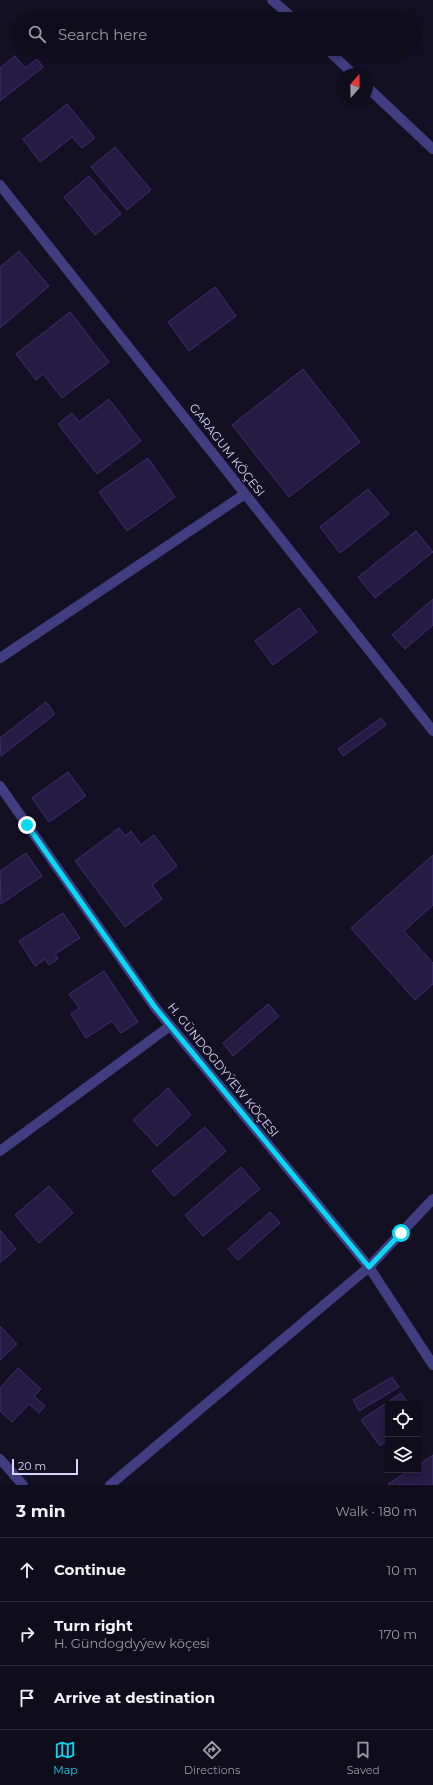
<!DOCTYPE html>
<meta charset="utf-8">
<style>
body{margin:0;font-family:Montserrat,sans-serif;background:#1d1a28;color:#f1f3f6}
.controls{position:absolute;right:12px;bottom:12px;display:grid;overflow:hidden;border-radius:0px;box-shadow:0 2px 6px #0003}
.controls button{width:36px;height:36px;display:grid;place-items:center;padding:0;border:0;border-bottom:1px solid #2f2c3a;background:#0f0c1b;color:#f1f3f6;font:20px sans-serif}
.compass{position:absolute;left:337px;top:68px;width:36px;height:36px;border-radius:50%;background:#0f0c1b;box-shadow:0 2px 6px #0003;rotate:20deg}
.scale{position:absolute;left:12px;bottom:10px;width:66px;box-sizing:border-box;padding-left:4px;border:2px solid #dad5fd;border-top:0;font-size:11px;line-height:14px;white-space:nowrap;color:#dad5fd;-webkit-text-stroke:3px #141024;paint-order:stroke}
.stop{position:absolute;width:12px;height:12px;margin:-9px;border:3px solid #0bd8f3;border-radius:50%;background:#fff}
.stop.end{background:#0bd8f3;border-color:#fff;box-shadow:0 1px 4px #0008}
.list{margin:0;padding:0;list-style:none}
h2{display:flex;justify-content:space-between;align-items:center;height:52px;margin:0;padding:0 16px;font-size:17px}
h2 small{font-size:13px;font-weight:400;color:#9b9ba3}
.list li{display:grid;grid-template-columns:26px 1fr auto;gap:12px;align-items:center;box-sizing:border-box;height:64px;padding:0 16px;border-top:1px solid #2f2c3a}
.list b{display:block;font-size:15px;white-space:nowrap}
.list p{margin:0;font-size:13px;white-space:nowrap;color:#9b9ba3}
.list em{font-size:13px;font-style:normal;color:#9b9ba3}
.icon{flex:none;width:22px;height:22px;fill:none;stroke:currentColor;stroke-width:2;stroke-linecap:round;stroke-linejoin:round}
.map{position:relative;flex:none;width:433px;height:1485px;overflow:hidden}
.search{position:absolute;background:#0f0c1b;box-shadow:0 2px 6px #0003;left:12px;right:12px;top:12px;height:44px;display:flex;align-items:center;gap:10px;box-sizing:border-box;padding:0 14px;border-radius:22px;color:#9b9ba3;font-size:15px}
.sheet{height:244px;background:#0f0c1b}
nav{display:flex;justify-content:space-around;align-items:center;box-sizing:border-box;height:56px;border-top:1px solid #2f2c3a;background:#0f0c1b;font-size:11px;color:#9b9ba3}
nav a{display:grid;justify-items:center;gap:2px}
nav .on{color:#0bd8f3}
.map>svg:first-child{display:block}
.building{fill:#251d44;stroke:#3d306f}
.lines{fill:none;stroke-linecap:round;stroke-linejoin:round}
.minor{stroke:#413d81;stroke-width:10}
.route{stroke:#0bd8f3;stroke-width:5}
.labels{text-anchor:middle;stroke-width:4;stroke-linejoin:round;paint-order:stroke}
.street-label{font-size:12px;fill:#dad5fd;stroke:#141024}
</style>
<div class="map">
<svg width="433" height="1485" viewBox="0 0 433 1485">
<rect width="100%" height="100%" fill="#141024"/>
<path class="building" d="M15,56l10,12 12,-9 6,8 -43,34v-33z
M67,104l28,34 -13,10 -10,-11 -32,25 -17,-23z
M115,147l36,43 -24,20 -36,-43z
M89,176l32,38 -26,21 -31,-38z
M19,251l30,35 -49,42v-61z
M215,287l21,29 -47,35 -21,-29z
M70,312l39,50 -47,36 -19,-24 -7,6 -20,-26z
M303,369l57,73 -71,55 -57,-72z
M109,399l32,42 -44,33 -39,-50 14,-11 7,9z
M148,458l27,39 -48,34 -28,-39z
M368,489l21,25 -49,39 -20,-26z
M416,531l17,21 -58,46 -17,-21z
M433,599v26l-28,24 -13,-14z
M299,608l18,24 -44,33 -18,-24z
M46,702l9,12 -54,42 -1,-18z
M381,718l5,7 -43,31 -5,-7z
M68,772l18,24 -37,26 -17,-24z
M119,828l6,8 6,-5 10,14 13,-10 23,31 -25,19 10,14 -37,28 -50,-66z
M26,853l16,23 -41,28 -1,-33z
M433,855v50l-29,26 29,32v21l-18,16 -64,-72z
M63,913l17,25 -25,16 3,5 -9,6 -4,-6 -10,7 -16,-25z
M104,971l34,51 -17,11 -9,-12 -26,17 -15,-24 8,-6 -10,-14z
M268,1004l11,12 -46,40 -10,-13z
M168,1088l23,27 -34,31 -24,-26z
M205,1127l21,24 -52,45 -22,-25z
M241,1167l19,22 -57,47 -18,-21z
M49,1186l24,27 -34,30 -24,-28z
M270,1212l10,11 -42,37 -10,-11z
M0,1230l16,19 -16,14z
M0,1326l17,18 -17,16z
M18,1368l23,21 -7,7 11,10 -6,7 -10,-9 -17,18 -12,-11v-23z
M392,1377l7,10 -40,24 -6,-11z
M401,1393l8,11h-21v36l-8,6 -19,-26z
M433,1455v30h-44l-1,-1 22,-14h8v-5z"/>
<g class="lines">
<path class="minor" d="M272,0l22,19
M327,49l26,25
M367,87l66,62
M0,185l433,546
M0,658l245,-164
M0,786l154,220 215,261 64,98
M0,1151l170,-125
M0,1459l23,26
M110,1485l259,-218 64,-68"/>
</g>
<g class="lines">
<path class="route" d="M27,825l127,181 215,261 32,-34"/>
</g>
<g class="labels">
<g class="street-label">
<text transform="translate(227 450) rotate(52)" y="4">GARAGUM KÖÇESI</text>
<text transform="translate(223 1070) rotate(51)" y="4">H. GÜNDOGDYÝEW KÖÇESI</text>
</g>
</g>
</svg>
<div class="controls">
<button><svg class="icon" aria-label="locate" viewBox="0 0 24 24"><circle cx="12" cy="12" r="6"/><path d="M12 2v4M12 18v4M2 12h4M18 12h4"/></svg></button>
<button><svg class="icon" aria-label="layers" viewBox="0 0 24 24"><path d="M12 4l9 5-9 5-9-5zM3 14l9 5 9-5"/></svg></button>
</div>
<svg class="compass" viewBox="-18 -18 36 36"><path d="M0-13l5 13h-10z" fill="#e53935"/><path d="M0 13l5-13h-10z" fill="#9b9ba3"/></svg>
<div class="scale">20 m</div>
<div class="stop" style="left:401px;top:1233px"></div>
<div class="stop end" style="left:27px;top:825px"></div>
<div class="search"><svg class="icon" aria-label="search" viewBox="0 0 24 24"><circle cx="10" cy="10" r="6"/><path d="M15 15l6 6"/></svg>Search here</div>
</div>
<section class="sheet">
<h2>3 min<small>Walk · 180 m</small></h2>
<ul class="list">
<li><svg class="icon" aria-label="ahead" viewBox="0 0 24 24"><path d="M12 20V5M6 11l6-6 6 6"/></svg><div><b>Continue</b></div><em>10 m</em></li>
<li><svg class="icon" aria-label="right" viewBox="0 0 24 24"><path d="M7 20v-9h11M14 6l5 5-5 5"/></svg><div><b>Turn right</b><p>H. Gündogdyýew köçesi</p></div><em>170 m</em></li>
<li><svg class="icon" aria-label="arrive" viewBox="0 0 24 24"><path d="M6 21V4h12l-3 4 3 4H6"/></svg><div><b>Arrive at destination</b></div></li>
</ul>
</section>
<nav>
<a class="on"><svg class="icon" aria-label="map" viewBox="0 0 24 24"><path d="M3 6l6-2 6 2 6-2v14l-6 2-6-2-6 2zM9 4v14M15 6v14"/></svg>Map</a>
<a><svg class="icon" aria-label="directions" viewBox="0 0 24 24"><path d="M12 3l9 9-9 9-9-9zM9 14v-3h6M13 9l2 2-2 2"/></svg>Directions</a>
<a><svg class="icon" aria-label="saved" viewBox="0 0 24 24"><path d="M7 4h10v16l-5-4-5 4z"/></svg>Saved</a>
</nav>
